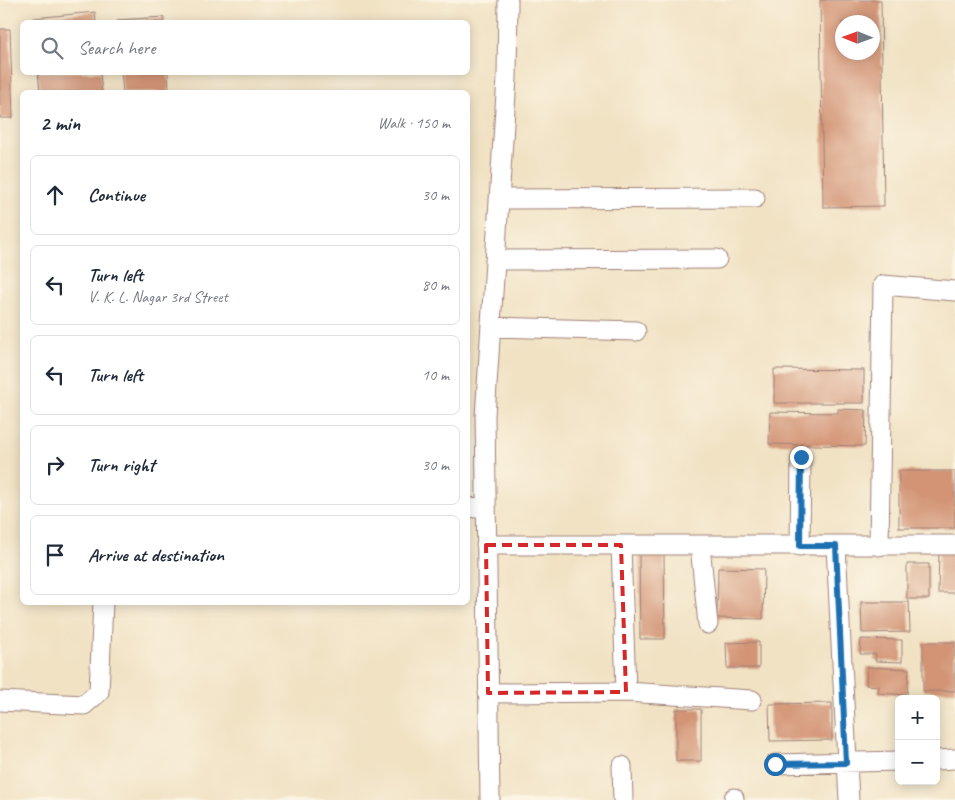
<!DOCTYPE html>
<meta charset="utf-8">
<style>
body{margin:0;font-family:Caveat,sans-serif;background:#f6f6f7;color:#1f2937}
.controls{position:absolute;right:15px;bottom:15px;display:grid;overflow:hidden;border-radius:8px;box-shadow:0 2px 12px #0003}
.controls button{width:45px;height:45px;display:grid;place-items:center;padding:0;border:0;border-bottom:1px solid #e0e1e3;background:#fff;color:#1f2937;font:25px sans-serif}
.compass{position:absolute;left:835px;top:15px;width:45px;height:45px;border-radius:50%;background:#fff;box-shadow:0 2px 12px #0003;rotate:271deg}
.stop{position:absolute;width:15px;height:15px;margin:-11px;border:4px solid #1f6fb2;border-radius:50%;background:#fff}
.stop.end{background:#1f6fb2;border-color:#fff;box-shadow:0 1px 5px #0008}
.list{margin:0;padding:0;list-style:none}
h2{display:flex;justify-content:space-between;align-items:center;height:65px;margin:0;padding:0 20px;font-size:21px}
h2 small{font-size:16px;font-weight:400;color:#747a83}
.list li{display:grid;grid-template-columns:32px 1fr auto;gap:15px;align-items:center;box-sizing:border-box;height:80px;margin:0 10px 10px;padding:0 10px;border:1px solid #e0e1e3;border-radius:8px}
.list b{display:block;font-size:19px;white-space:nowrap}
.list p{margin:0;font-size:16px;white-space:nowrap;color:#747a83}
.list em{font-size:16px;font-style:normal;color:#747a83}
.icon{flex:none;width:28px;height:28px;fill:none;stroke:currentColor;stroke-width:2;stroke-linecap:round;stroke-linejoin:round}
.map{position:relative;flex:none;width:955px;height:800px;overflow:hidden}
.search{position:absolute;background:#fff;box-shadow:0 2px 12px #0003;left:20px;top:20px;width:450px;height:55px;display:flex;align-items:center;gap:12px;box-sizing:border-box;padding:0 18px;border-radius:8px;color:#747a83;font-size:19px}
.panel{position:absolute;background:#fff;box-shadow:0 2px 12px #0003;left:20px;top:90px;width:450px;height:515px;border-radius:8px}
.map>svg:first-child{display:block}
.building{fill:#d39476;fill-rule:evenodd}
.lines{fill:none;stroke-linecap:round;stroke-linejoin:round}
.minor-casing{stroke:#9e8078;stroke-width:21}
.minor{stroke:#fff;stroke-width:19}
.route{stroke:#1f6fb2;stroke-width:6}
.marked{fill:none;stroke:#d62828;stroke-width:4;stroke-dasharray:10 6;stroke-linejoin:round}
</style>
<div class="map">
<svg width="955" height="800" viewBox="0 0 955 800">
<rect width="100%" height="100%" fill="#fcf5e5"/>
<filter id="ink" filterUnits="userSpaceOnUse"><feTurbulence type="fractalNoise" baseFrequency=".02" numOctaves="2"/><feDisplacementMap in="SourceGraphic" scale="10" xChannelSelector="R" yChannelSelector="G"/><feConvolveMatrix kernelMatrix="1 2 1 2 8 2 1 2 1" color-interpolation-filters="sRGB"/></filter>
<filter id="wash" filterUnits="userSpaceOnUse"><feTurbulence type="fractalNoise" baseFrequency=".0096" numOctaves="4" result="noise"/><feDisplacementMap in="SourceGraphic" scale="20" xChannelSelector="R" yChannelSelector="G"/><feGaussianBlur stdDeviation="1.12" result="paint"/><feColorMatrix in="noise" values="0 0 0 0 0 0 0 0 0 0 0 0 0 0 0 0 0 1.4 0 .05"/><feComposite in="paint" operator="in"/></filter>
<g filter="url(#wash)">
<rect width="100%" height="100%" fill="#f1e2c4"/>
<g id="blocks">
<path class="building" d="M820,0h61l3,206 -61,1zM842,22h30v30h-30z
M95,12l1,10h-62v-4z
M164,17v5h-46v-2z
M0,29h10l3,89h-13z
M38,72h62l2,20h-62z
M121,72h47l1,20h-46z
M774,369l90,1v33h-90z
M838,409l28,1 -1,36 -96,-2 1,-32 68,1z
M899,471h56v57h-56z
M939,550h16v43h-17z
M639,554h25l1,85h-25z
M907,564h22v35h-22z
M718,568l46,1 -1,50 -46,-1z
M861,602h48l1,30 -48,1z
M861,639l41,1v22l-27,-1 1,-7h-16z
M759,642v26h-32l-1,-25z
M923,642h32v49h-32z
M867,667l42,2 -2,26 -29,-2 1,-7 -13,-1z
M832,703v37l-62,1 -1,-37z
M676,709h25v52h-25z"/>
</g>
</g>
<g filter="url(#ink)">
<use href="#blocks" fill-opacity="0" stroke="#9e8078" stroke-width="1"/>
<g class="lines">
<defs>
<path id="minor" d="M499,199l256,-1
M495,260l222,-1
M491,327l145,4
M468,507l18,2
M486,545h469
M621,545l5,147
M700,546l8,78
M800,546l1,-89
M836,546l13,254
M879,546l4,-261 72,6
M488,693l138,-1 126,8
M0,701l84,4 15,-13 4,-90
M936,760l19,-1
M775,764l124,-3
M622,766l1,34
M734,798v2
M490,800l-5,-384 22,-338 1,-78"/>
</defs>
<use href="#minor" class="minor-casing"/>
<use href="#minor" class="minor"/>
</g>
</g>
<g class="lines" filter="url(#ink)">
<path class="route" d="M775,764l71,-1 -10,-217h-36l1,-89"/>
</g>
<path class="marked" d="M486,545h135l5,147 -138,1z"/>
</svg>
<div class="controls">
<button>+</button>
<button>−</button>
</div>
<svg class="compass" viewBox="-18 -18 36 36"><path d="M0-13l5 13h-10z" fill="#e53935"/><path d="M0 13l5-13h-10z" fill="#747a83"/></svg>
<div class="stop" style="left:775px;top:764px"></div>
<div class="stop end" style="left:801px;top:457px"></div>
<div class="search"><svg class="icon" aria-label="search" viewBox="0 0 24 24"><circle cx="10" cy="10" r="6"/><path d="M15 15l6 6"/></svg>Search here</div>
<section class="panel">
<h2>2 min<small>Walk · 150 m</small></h2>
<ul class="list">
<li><svg class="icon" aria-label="ahead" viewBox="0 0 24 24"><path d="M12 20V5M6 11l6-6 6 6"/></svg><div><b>Continue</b></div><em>30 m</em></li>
<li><svg class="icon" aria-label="left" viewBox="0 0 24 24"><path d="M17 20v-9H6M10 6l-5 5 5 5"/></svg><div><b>Turn left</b><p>V. K. L. Nagar 3rd Street</p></div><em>80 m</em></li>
<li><svg class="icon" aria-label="left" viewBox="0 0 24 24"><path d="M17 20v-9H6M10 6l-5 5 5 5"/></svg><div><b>Turn left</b></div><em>10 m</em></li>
<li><svg class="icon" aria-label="right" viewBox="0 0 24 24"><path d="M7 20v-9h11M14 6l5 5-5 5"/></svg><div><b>Turn right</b></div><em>30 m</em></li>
<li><svg class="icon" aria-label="arrive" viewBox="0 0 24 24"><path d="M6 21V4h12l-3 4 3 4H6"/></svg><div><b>Arrive at destination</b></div></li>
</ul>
</section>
</div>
